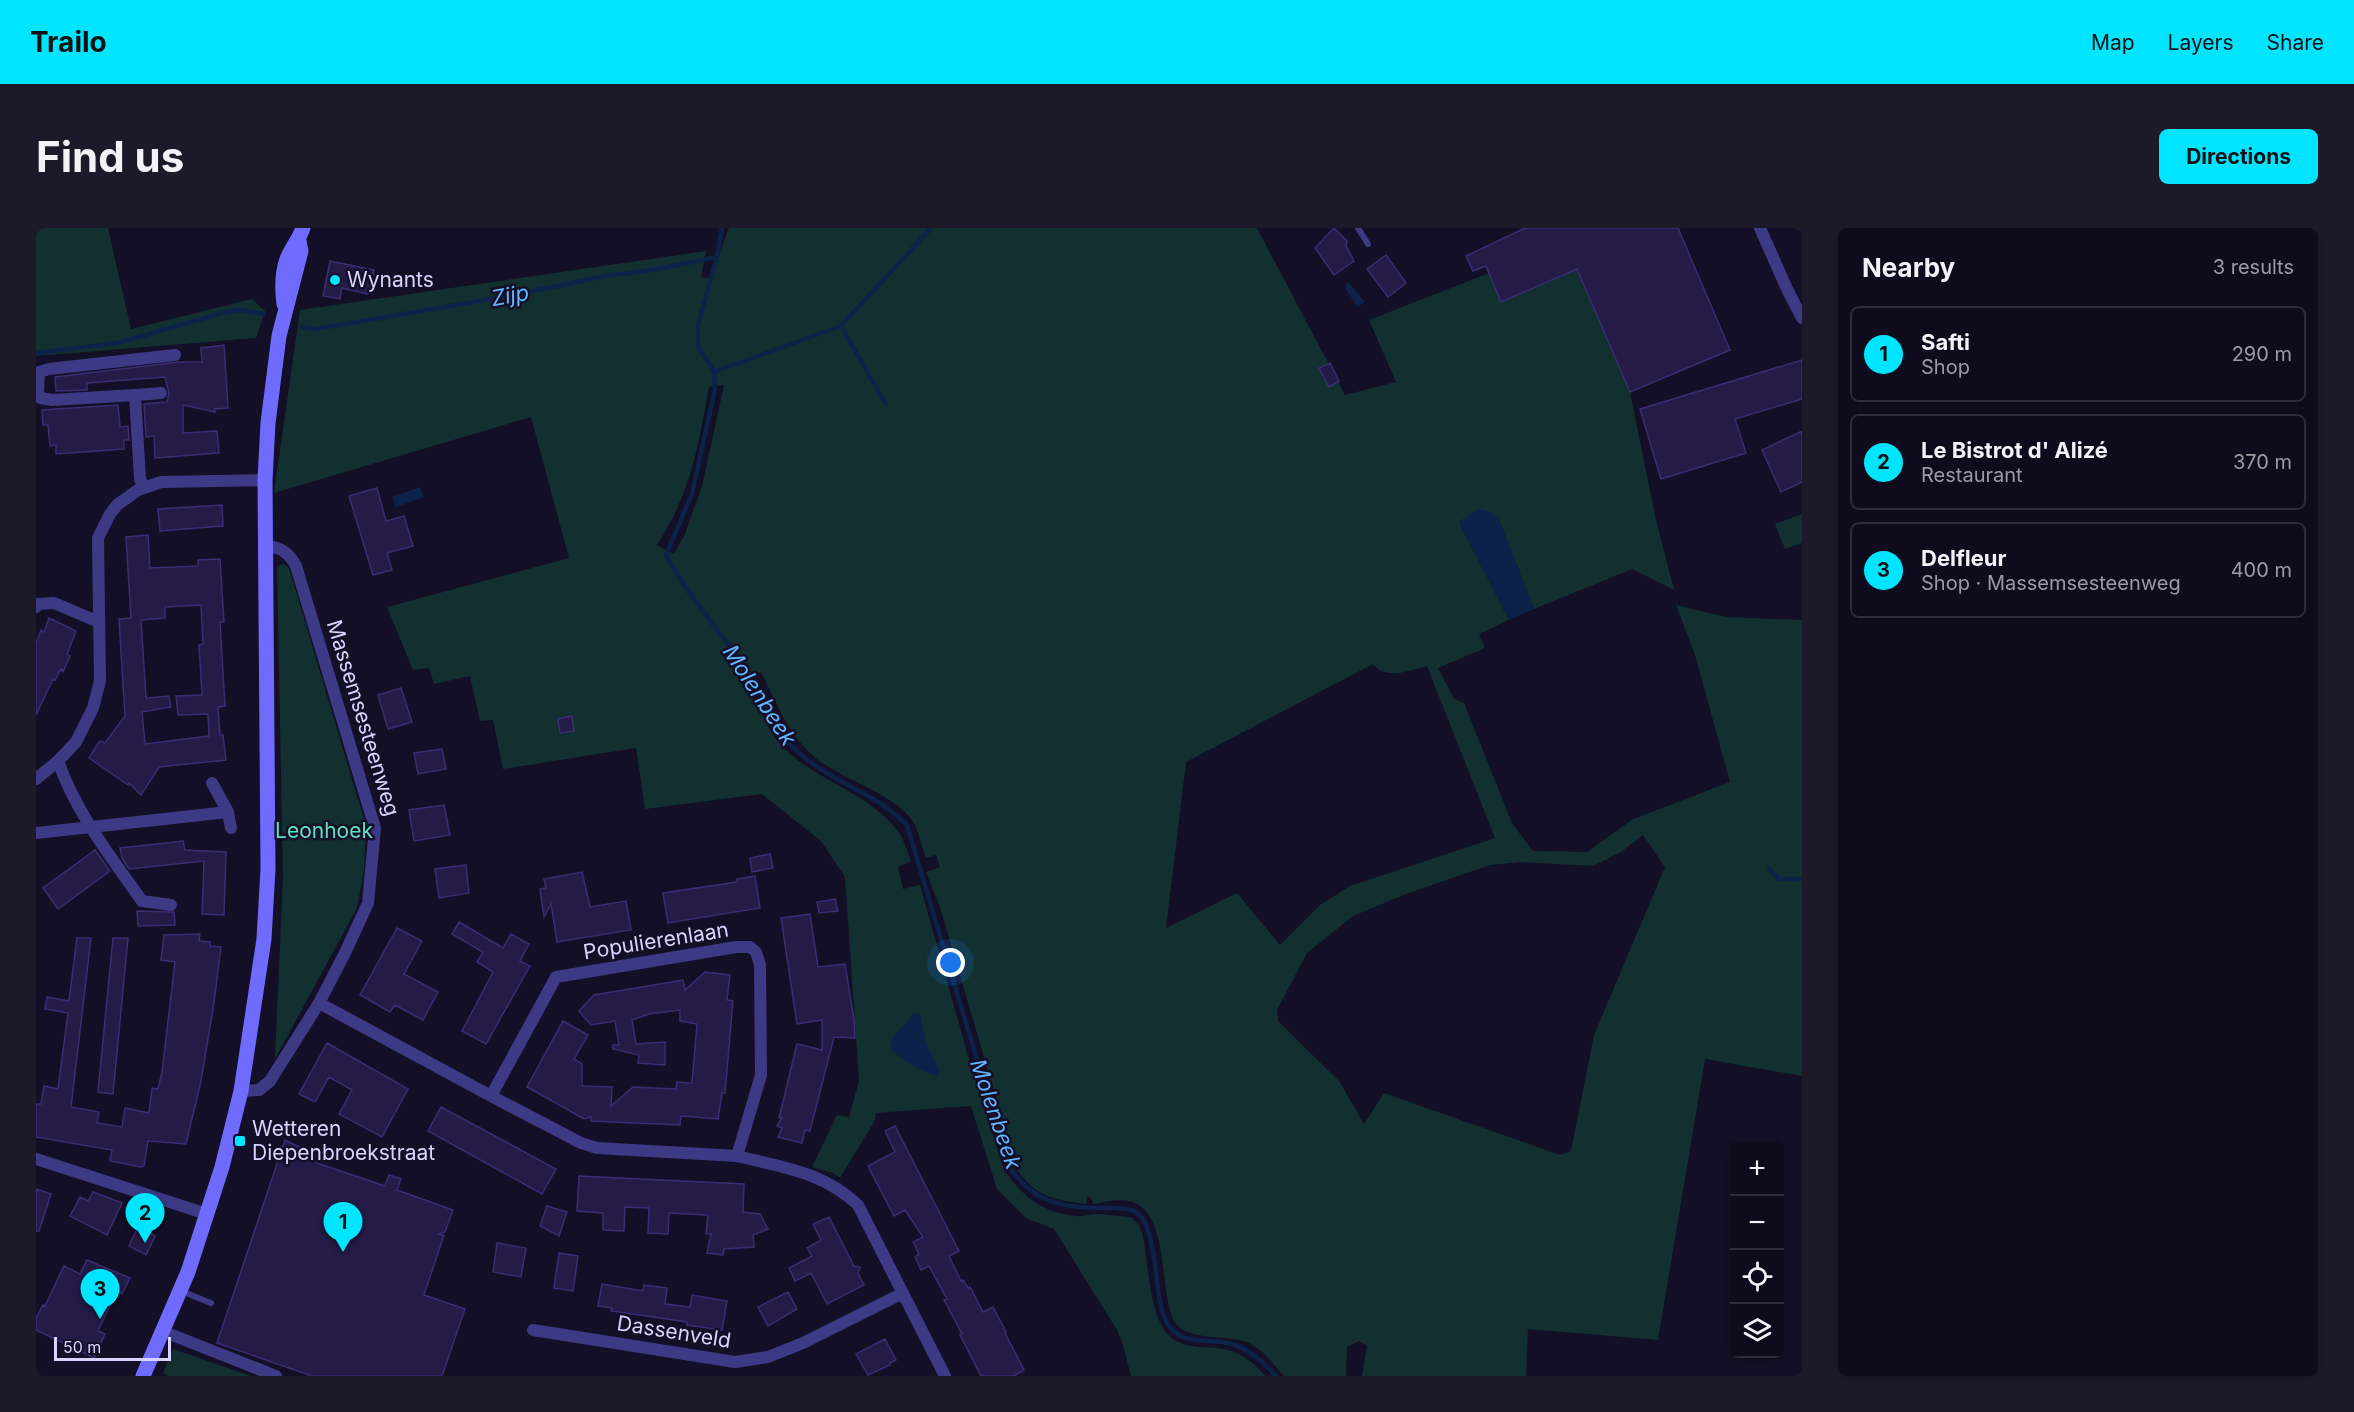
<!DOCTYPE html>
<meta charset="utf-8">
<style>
body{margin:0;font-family:Inter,sans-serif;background:#1c1929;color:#f1f3f6}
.controls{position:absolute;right:18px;bottom:18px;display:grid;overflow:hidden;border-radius:9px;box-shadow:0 3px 9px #0003}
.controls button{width:54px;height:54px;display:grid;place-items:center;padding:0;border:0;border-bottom:2px solid #2e2b3b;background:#0e0b1c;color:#f1f3f6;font:30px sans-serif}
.scale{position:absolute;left:18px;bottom:15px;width:117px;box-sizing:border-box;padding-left:6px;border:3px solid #d9d4ff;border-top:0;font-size:16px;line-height:21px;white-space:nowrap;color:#d9d4ff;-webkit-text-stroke:4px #130f26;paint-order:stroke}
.you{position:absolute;left:915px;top:735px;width:21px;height:21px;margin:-15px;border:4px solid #fff;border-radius:50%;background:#1a73e8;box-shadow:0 0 0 9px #1a73e833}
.badge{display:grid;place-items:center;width:39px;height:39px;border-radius:50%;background:#00e5ff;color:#111;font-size:20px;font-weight:700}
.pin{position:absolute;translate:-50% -50px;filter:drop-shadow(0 2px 3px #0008)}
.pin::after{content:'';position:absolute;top:32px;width:21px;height:18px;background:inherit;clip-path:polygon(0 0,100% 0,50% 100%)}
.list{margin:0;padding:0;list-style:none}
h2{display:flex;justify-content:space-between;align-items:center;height:78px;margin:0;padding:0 24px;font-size:26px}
h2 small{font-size:20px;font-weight:400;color:#9b9ba3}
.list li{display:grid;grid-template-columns:39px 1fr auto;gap:18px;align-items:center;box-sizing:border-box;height:96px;margin:0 12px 12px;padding:0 12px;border:2px solid #2e2b3b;border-radius:9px}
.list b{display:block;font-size:22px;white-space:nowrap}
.list p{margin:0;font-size:20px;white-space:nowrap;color:#9b9ba3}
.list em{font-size:20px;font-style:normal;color:#9b9ba3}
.icon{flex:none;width:33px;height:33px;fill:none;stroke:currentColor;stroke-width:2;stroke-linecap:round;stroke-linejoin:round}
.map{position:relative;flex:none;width:1766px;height:1148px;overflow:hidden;border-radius:9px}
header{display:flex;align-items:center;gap:36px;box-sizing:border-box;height:84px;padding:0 30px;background:#00e5ff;color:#111}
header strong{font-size:28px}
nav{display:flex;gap:33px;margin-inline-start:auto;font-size:21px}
.intro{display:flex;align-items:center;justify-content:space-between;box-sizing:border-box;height:144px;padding:0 36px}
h1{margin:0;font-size:42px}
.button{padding:15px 27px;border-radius:9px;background:#00e5ff;color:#111;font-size:21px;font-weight:700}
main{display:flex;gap:36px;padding:0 36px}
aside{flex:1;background:#0e0b1c;border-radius:9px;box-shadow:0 3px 9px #0003}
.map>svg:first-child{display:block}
.green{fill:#12302f;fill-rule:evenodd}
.water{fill:#0c2248}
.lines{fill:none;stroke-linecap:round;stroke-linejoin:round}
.stream{stroke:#0c2248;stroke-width:4.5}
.building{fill:#241b47;stroke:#3b2d73;stroke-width:1.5;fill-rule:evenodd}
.service{stroke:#3d3a85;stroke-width:6}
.minor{stroke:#3d3a85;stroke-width:12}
.secondary{stroke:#6f6bff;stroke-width:15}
.poi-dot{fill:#00e5ff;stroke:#130f26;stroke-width:2}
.labels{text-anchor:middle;stroke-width:5;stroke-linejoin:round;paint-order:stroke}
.poi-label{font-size:21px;fill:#d9d4ff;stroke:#130f26;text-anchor:start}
.street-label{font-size:21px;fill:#d9d4ff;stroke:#130f26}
.park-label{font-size:21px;fill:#5fe0c0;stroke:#130f26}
.water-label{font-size:22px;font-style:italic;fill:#62b6ff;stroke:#130f26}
</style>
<header>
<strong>Trailo</strong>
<nav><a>Map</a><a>Layers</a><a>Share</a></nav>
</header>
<div class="intro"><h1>Find us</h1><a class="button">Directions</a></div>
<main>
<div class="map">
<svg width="1766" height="1148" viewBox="0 0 1766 1148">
<rect width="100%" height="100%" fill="#130f26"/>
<path class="green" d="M0,0h72l23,101 -16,4 137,-34 13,12 -9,27 -220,18z
M693,0h528l88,167 51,-13 -27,-62 120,-47 12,29 76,-33 53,123 26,128 18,70 -42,-21 -98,40 -35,-89 -20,-11 -20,13 50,98 -30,14 6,14 -47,20 16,31 10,4 48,120 21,28 54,1 46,-33 97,-37 -35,-127 -19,-50 50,12 76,3v456l-97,-17 -47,281 -130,-11 -2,47h-164l5,-30 -8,-5 -12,6 -1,29h-62c-10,-11 -20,-25 -33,-32 -21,-11 -65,-1 -77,-23 -16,-30 -3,-110 -45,-120 -12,-2 -24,1 -36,3l-1,-5 -5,-3 -1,8c-31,-4 -50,-7 -69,-34l-77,-263 -14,-35 14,-5 -4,-12 -10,3c-4,-10 -6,-21 -10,-31 -16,-34 -78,-47 -105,-73 -25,-24 -35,-52 -50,-82l-16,8c13,25 24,56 45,74 32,28 89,45 111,82 4,7 7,17 10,25l-13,6 5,22 17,-4 48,171 36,114c18,26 39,43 71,46 8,1 16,-2 24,-2 10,1 21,2 32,3l8,8 4,11c5,27 6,67 19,90 14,27 43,18 66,24 16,4 27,15 38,26h-135l-8,-31 -6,-15 -63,-101 -28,-11 -29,-29 -26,-83 -95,7 -2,9 -34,56 -7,-5 -21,-6 25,-52 12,2 10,-36 -14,-204 -24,-36 -59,-47 -117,15 -9,-61 -133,21 -10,-49 -13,1 -10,-45 -36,8 -5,-16 -16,2 -26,-63 182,-49 -38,-141 -257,76 26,-183 406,-59 -5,26 12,2 6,-25zM688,157l-22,101 -17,48 -11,20 -17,-9c34,-53 41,-97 52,-158zM1337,436c13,17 37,6 54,2l68,172 -145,48 -30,19 -40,40 -43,-52 -71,35 20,-166zM1607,607l22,32 -71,168 -23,116 -11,4 -176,-62 -20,31 -25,-43 -61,-60 -1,-11 30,-57 46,-37 53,-22 84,-29 30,-3 73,4 28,-14z
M1766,286v29l-17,6 -10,-25z
M248,336l5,4 77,258 -2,44 -7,38 -82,151 8,-181 -6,-312z
M137,1121l78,27h-84l-4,-3z"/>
<path class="water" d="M1312,54l17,20 -7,5 -12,-17 -1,-5z
M384,259l4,10 -28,10 -4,-10z
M1443,281l12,3 8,8 35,89 -25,11 -50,-98z
M878,784l6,2 7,31 12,24v8l-21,-8 -26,-18c-3,-15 3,-18 13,-26 3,-3 6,-9 9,-13z"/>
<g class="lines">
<path class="stream" d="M686,0l-5,29 -19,68v21l16,26 1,17 -23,105 -26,61c24,46 62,83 88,128 14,23 23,51 44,69 33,30 78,41 109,73l102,342c26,36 52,41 96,41 9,0 23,-1 31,4 23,15 17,84 30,109 14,27 42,16 66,23 19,6 31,18 44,32
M266,99l12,2 61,-10 139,-24 91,-19 47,-6 65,-13
M0,125l81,-10 109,-31 12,-2 25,4
M678,144l127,-46
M849,175l-44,-77 90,-98
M1733,641l10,10h23"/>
</g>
<path class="building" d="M1298,0l13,13 -1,5 8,15 -20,14 -19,-27z
M1489,0h153l52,122 -100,42 -53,-123 -76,33 -15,-36 -13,5 -7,-15z
M1350,27l20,28 -18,14 -21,-28z
M294,33l44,9 -6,24 -26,-6 -2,11 -17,-3z
M188,117l4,63 -14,1 1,3 -32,-7v28l34,-2 2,22 -64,5 -1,-22 -8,1 -2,-33 23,-2 2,-9 -4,-16 -78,6v7l-31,1 -1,-14 124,-15h23l-1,-14z
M1766,132v39l-67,20 11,34 -85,26 -21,-70z
M1294,135l9,18 -10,6 -10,-19z
M82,177l2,22 8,-1 1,14h-5v9l-68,5v-9l-6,1 -2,-21h-5l-1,-15z
M1766,203v51l-21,10 -19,-42z
M341,260l9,33 18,-5 9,30 -26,7 5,17 -19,5 -24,-79z
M186,277l1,21 -63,5 -2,-22z
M112,307l2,33 48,-2v-6l22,-1 4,63h-4l5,84 -7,1 2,28h3l3,25 -67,7 -18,28 -12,-12 -1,2 -39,-27 10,-16 3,-1 3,2 20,-27 -6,-97 12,-1 -5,-81zM165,377l2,39 -4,1 3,50 -26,1 2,19 30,-1 1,22 -64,8 -3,-32 29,-5 -2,-11 -23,2 -5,-78 24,-2v-11z
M13,390l27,13 -9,23 3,2 -7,16 -2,-3 -6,11 -2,-1 -17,36v-72l5,-13 3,2z
M365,460l11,34 -24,7 -10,-34z
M536,488l2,15 -14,2 -2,-14z
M406,521l4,20 -28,5 -4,-21z
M408,577l6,30 -36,6 -5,-31z
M147,613l2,9 41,2 -2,63 -22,-1 2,-53 -75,8 -7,-11 -2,-10z
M59,622l15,21 -52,38 -15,-21z
M734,626l3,14 -21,4 -2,-14z
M430,637l3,28 -30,5 -4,-29z
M546,644l8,35 36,-6 5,29 -74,12 -6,-38 -7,13 -4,-28 6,-1 -2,-9z
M719,648l5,32 -92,15 -5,-30 74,-11v-3z
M799,671l3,12 -19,2 -2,-11z
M101,683l37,1 1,13 -37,1z
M774,686l8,53 27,-3 9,56 1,18 -21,-1 -24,94 -5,-1 -3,13 -24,-6 4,-9 -5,-2 5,-8h-3l18,-74 25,6v-30l-25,4 -16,-106z
M423,694l44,26 8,-14 18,10 -9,17 10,5 -44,78 -24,-13 31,-59 -16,-10 6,-10 -31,-18z
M361,700l25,13 -18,33 34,18 -15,28 -28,-15 -5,7 -30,-17z
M164,706l-1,7 11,1v4l11,1 -7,56 -13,78 -15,63 -38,-3 -4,25 -3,1 -31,-6 2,-11 -76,-13v-33h5l3,-18 14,3 10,-76 -23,-4 2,-12 22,4 8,-63h14l-20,169 28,5 -2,11 25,4 3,-19 24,5 3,-25 6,1 4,-17 13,-110 -14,-2 3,-25z
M77,710h15l-15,156 -15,-2z
M669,744l25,3 -3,25 6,1 -8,92h-3l-4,26 -37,-3 -1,9 -89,-4v-4l-7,2 -57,-32 36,-66 25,14 -14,24 8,5v22l30,1 -1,19 22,-19 43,2 1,-7 15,1 5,-59 -17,-3v-11l-31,4 -17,6 4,24 29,-2v23l-27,-2 1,-8 -26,-6v-4h6l-4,-24 -24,4 -12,-14 15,-16 89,-15 2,10z
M291,815l81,46 -26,48 -43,-23 13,-24 -23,-13 -14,25 -16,-8z
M405,879l115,62 -14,25 -114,-63z
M859,898l64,125 -10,5 12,25 2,-1 5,8 2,-1 13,25 10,-5 13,25 -1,1 19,37 -10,6h-33l-21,-41 2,-1 -18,-34 3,-1 -18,-33 -8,4 -6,-13 4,-3 -6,-12 10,-5 -18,-27 -11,6 -26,-50 27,-14 -10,-21z
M249,912l34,17 -2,6 68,23 4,-11 12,4 -4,11 56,20 -8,22 -7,2 6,1 -20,60 41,14 -23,67h-130l-95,-33z
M543,948l165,8 -1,28 17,2 8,15 -15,6 1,12 -30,2 -1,6 -16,-2 4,-19h-5l2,-18 -2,-1 -37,-2 -1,21 -20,-1 1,-25 -24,-1 -1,24 -21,-1v-17l-26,-2z
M0,961l15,5 -12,37h-3z
M57,964l29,11 -15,32 -37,-19 10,-19 8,4z
M511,978l20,6 -8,24 -19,-10z
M793,989l25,49 6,1 -2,6 6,12 -37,19 -16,-31 -16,8 -6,-13 23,-12 -5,-8 14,-8 -8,-16z
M102,999l17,9 -9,19 -17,-9z
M461,1015l29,5 -5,29 -28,-5z
M523,1025l19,3 -5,35 -19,-3z
M51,1032l43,18 -8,16 -5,-3 -19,40 7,3 -11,24 -58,-28v-12l7,-13 2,1 19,-40 16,8z
M566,1056l41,7 1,-6 23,3 -2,16 25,3 2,-12 35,6 -5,29 -35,-5v-3l-76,-11 1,-3 -14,-2z
M752,1064l9,17 -29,17 -10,-19z
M849,1111l11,21 -6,3v2l-22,10 -12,-21z"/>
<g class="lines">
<path class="service" d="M1322,0l10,16
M145,1063l30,12"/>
<path class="minor" d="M1724,0l27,61 15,29
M99,167l26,-2
M108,259l-4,-8 -5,-84 -83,5 -12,-2 -2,-6 1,-20 10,-3 126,-14
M0,379l2,-3 16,-1 45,19
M22,533c18,52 53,96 84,140l29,4
M0,551l22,-18 18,-19 17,-34 7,-27 -2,-143 12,-24 7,-9 21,-15 23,-8 104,-2
M176,555l16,29 3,16
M0,605l192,-21
M283,775l172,93 65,-119 180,-30h14l6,5 4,13 1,110 -24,81 -140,-8 -16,-5 -90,-47
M205,863l18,-1 11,-9 49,-78 26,-50 23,-50 7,-75 -79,-262c-6,-12 -17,-21 -31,-19
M701,928c45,11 86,16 121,49l87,171
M0,931l171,55
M497,1102l202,32 33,-5 35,-14 100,-50
M126,1103l114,45"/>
<path class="secondary" d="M248,76c-2,-15 -2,-31 3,-45 4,-11 12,-19 16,-31
M107,1148l45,-104 34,-105 19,-76 23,-152 4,-70 -3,-389 3,-57 11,-87 22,-85 -2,-10"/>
</g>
<g class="poi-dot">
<circle cx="299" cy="52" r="6"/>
<rect x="198" y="907" width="12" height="12" rx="3"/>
</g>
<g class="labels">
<g class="poi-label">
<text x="311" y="59">Wynants</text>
<text x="216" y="908">Wetteren<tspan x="216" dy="24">Diepenbroekstraat</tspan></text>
</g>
<g class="street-label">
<text transform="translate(327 490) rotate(73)" y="7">Massemsesteenweg</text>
<text transform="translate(620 713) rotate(-9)" y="7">Populierenlaan</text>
<text transform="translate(638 1104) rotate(9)" y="7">Dassenveld</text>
</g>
<g class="park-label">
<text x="288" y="610">Leonhoek</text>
</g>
<g class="water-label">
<text transform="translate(474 67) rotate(-10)" y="8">Zijp</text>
<text transform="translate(724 467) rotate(57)" y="8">Molenbeek</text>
<text transform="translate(960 886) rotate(71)" y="8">Molenbeek</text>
</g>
</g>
</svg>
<div class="controls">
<button>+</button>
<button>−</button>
<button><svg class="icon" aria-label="locate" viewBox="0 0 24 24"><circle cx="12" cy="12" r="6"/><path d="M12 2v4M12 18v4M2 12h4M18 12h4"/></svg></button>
<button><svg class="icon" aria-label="layers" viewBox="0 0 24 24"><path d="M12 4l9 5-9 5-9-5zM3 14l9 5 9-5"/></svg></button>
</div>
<div class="scale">50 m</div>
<div class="you"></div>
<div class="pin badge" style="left:307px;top:1024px">1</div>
<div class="pin badge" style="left:109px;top:1015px">2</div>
<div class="pin badge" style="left:64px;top:1091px">3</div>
</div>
<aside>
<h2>Nearby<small>3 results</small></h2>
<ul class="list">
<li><span class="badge">1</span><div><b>Safti</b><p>Shop</p></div><em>290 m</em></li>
<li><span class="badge">2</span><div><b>Le Bistrot d' Alizé</b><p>Restaurant</p></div><em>370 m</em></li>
<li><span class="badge">3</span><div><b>Delfleur</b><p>Shop · Massemsesteenweg</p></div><em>400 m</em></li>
</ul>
</aside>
</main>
